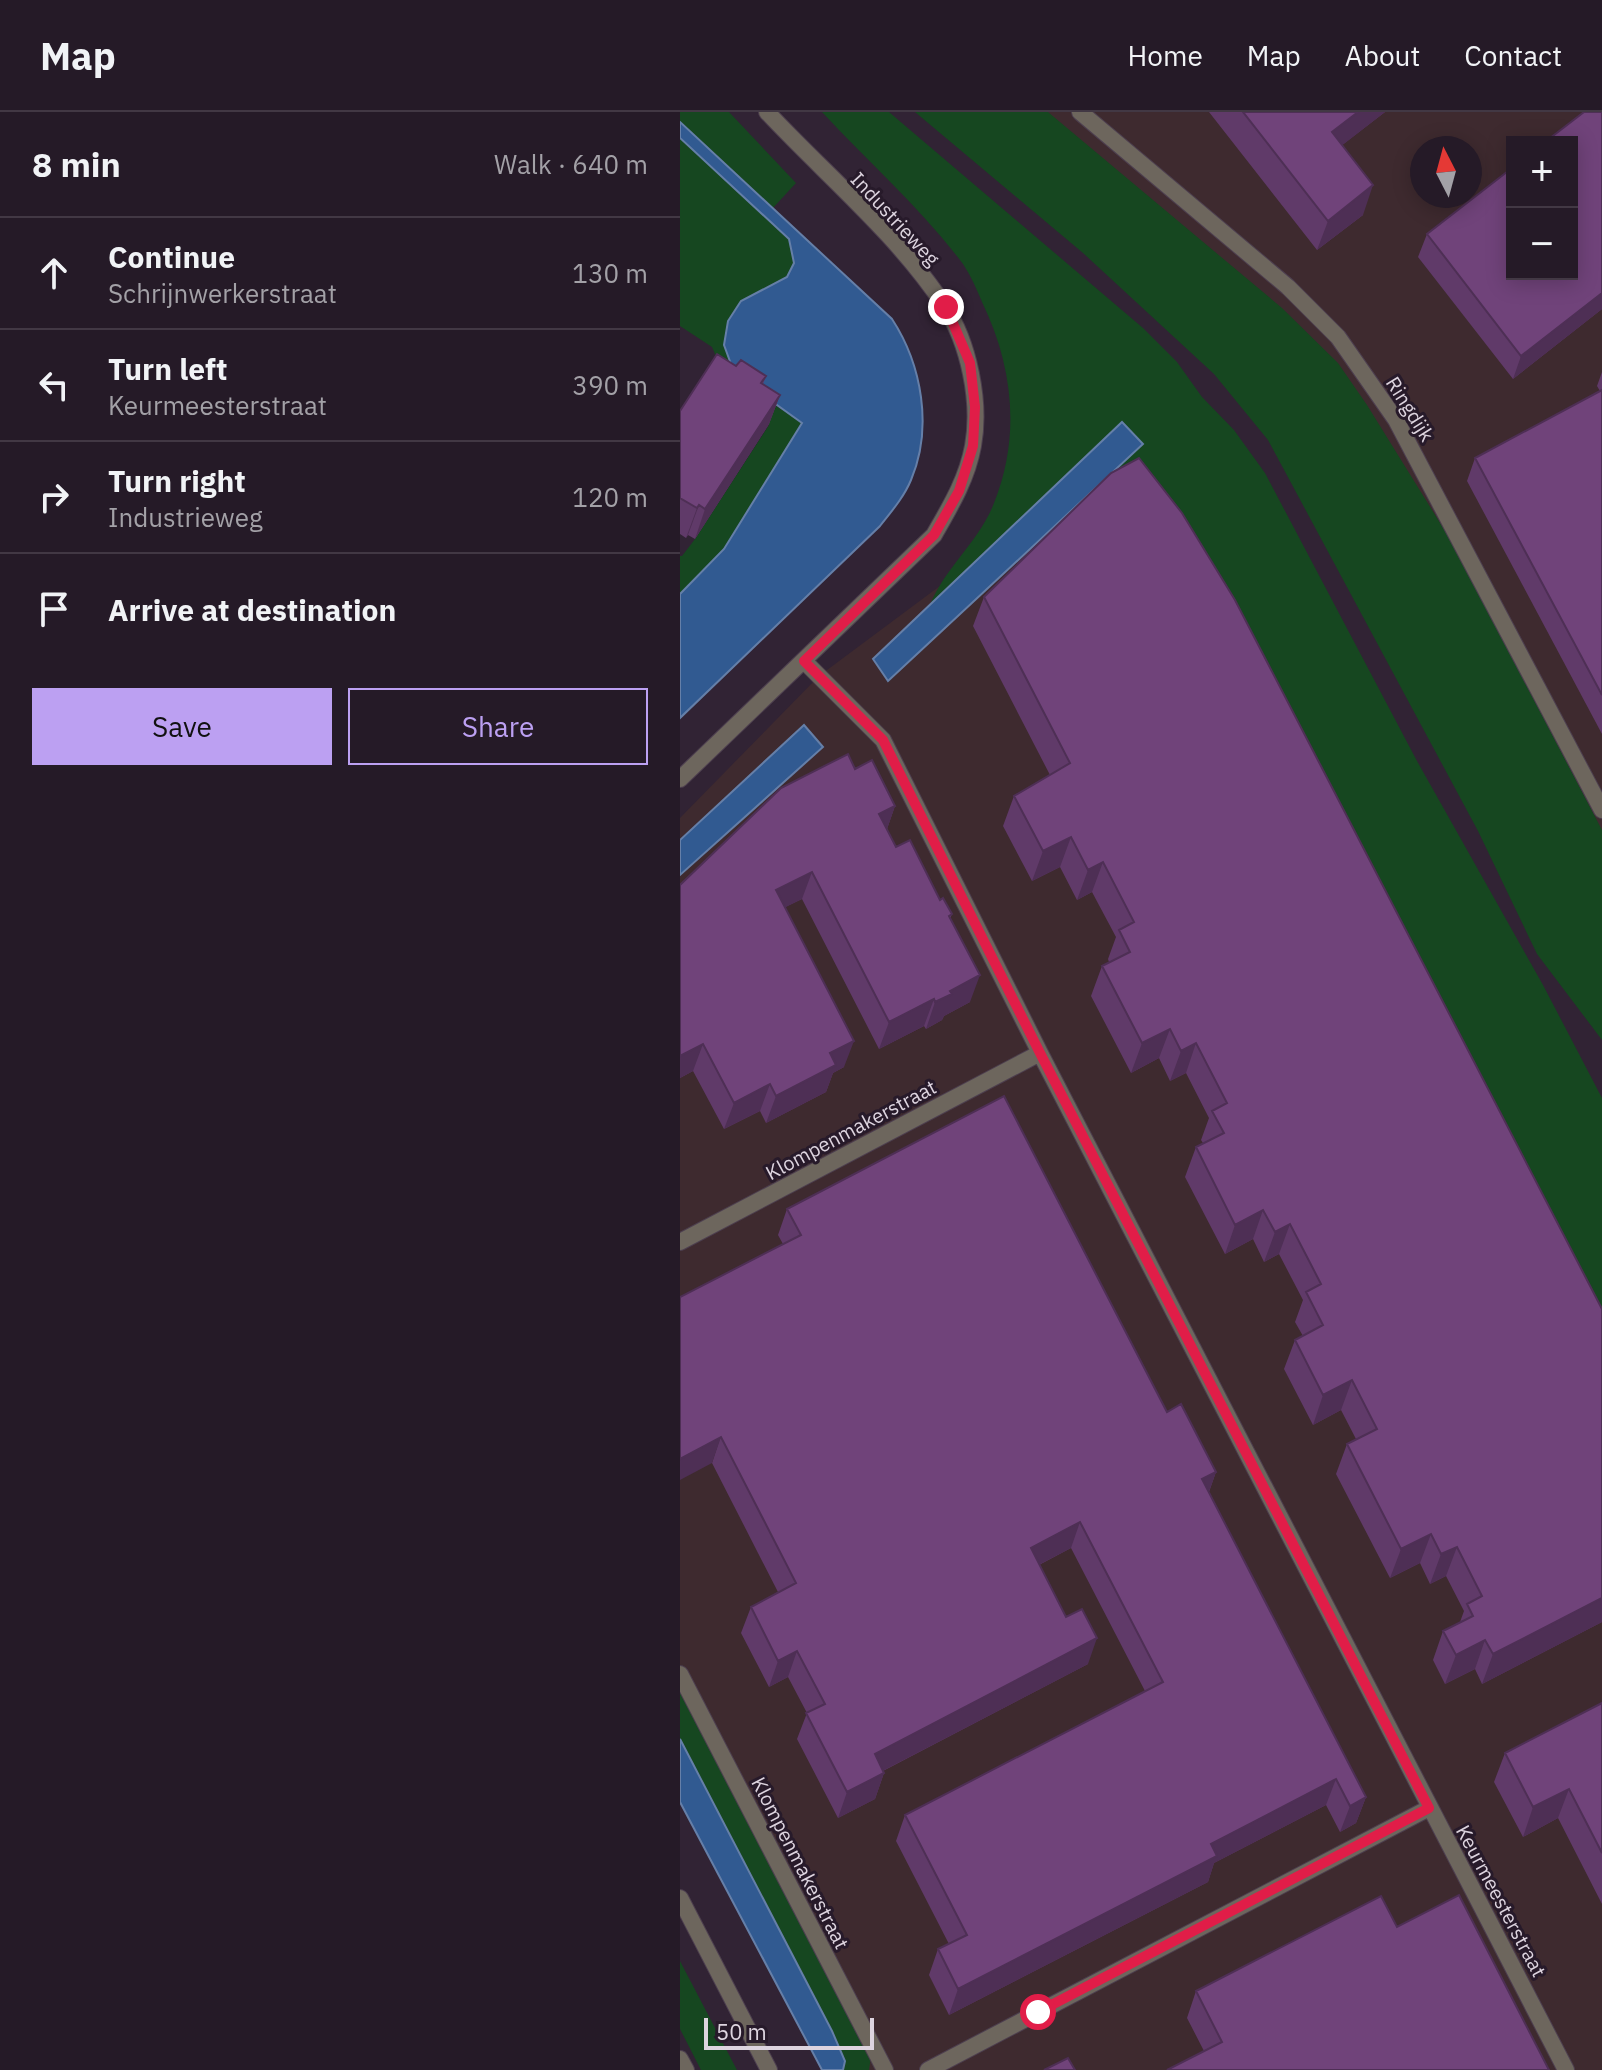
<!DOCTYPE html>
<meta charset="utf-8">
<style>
body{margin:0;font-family:"IBM Plex Sans",sans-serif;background:#312733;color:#f1f3f6}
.controls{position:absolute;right:24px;top:24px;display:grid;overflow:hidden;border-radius:0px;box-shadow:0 4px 20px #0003}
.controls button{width:72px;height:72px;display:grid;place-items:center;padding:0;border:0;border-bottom:2px solid #423844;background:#251a27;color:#f1f3f6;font:40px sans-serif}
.compass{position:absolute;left:730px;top:24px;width:72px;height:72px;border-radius:50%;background:#251a27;box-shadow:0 4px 20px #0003;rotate:354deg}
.scale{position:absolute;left:24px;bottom:20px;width:170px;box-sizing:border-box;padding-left:8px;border:4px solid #ddd4df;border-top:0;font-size:22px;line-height:28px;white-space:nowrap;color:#ddd4df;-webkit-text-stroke:6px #271a2a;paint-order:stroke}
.stop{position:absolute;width:24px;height:24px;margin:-18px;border:6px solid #e11d48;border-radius:50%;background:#fff}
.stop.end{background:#e11d48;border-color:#fff;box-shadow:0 2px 8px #0008}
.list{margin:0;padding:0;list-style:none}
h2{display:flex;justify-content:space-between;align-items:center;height:104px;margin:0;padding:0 32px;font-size:34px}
h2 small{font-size:26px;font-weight:400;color:#a3a1a7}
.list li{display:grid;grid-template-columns:52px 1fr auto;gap:24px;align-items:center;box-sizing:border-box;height:112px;padding:0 32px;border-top:2px solid #423844}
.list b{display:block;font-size:30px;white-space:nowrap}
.list p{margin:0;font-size:26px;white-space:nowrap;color:#a3a1a7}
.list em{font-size:26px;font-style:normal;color:#a3a1a7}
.actions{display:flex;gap:16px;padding:24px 32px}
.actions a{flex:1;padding:18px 0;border:2px solid #bca0f2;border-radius:0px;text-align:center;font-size:28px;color:#bca0f2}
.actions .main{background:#bca0f2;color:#111}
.icon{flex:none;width:44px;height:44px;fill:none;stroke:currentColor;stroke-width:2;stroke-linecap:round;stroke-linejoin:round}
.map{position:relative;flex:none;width:922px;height:1958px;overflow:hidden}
header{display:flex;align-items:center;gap:48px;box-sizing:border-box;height:112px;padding:0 40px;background:#251a27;border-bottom:2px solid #423844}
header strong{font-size:38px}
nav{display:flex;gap:44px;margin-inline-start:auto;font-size:28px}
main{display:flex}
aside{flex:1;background:#251a27}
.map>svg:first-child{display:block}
.industrial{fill:#3e2a2f;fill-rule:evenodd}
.green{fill:#164720}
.water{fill:#315a91;stroke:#657fa8;stroke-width:2}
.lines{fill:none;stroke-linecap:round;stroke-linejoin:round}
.minor-casing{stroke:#4d3f4f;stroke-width:18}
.tertiary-casing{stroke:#4d3f4f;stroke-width:18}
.minor{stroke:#6d665d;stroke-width:16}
.tertiary{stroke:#6d665d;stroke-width:16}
.wall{fill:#603a69}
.shaded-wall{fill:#4e2f55}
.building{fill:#70437a;stroke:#4e2f55;stroke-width:2}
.route{stroke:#e11d48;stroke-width:10}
.labels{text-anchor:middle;stroke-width:6;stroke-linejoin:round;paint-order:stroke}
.street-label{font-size:20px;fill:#ddd4df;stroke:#271a2a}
</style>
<header>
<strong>Map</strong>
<nav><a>Home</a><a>Map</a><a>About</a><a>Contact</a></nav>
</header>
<main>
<aside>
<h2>8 min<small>Walk · 640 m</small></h2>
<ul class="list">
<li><svg class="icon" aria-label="ahead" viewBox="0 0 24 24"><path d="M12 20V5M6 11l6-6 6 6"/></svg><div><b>Continue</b><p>Schrijnwerkerstraat</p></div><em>130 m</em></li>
<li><svg class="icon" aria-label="left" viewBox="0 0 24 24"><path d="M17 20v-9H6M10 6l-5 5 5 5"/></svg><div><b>Turn left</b><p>Keurmeesterstraat</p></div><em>390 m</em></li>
<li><svg class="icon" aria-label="right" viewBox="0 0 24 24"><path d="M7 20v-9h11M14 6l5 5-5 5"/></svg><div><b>Turn right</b><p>Industrieweg</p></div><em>120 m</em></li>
<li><svg class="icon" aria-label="arrive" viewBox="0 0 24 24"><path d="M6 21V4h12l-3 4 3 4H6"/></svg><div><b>Arrive at destination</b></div></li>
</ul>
<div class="actions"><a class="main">Save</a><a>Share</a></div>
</aside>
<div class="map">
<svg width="922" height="1958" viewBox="0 0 922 1958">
<rect width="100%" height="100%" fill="#312334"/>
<path class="industrial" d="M314,0h608v823l-295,-554zM832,30h60v132h-60zM742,36h48v48h-48z
M499,296l423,808v854h-774l-148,-277v-975l139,-142z"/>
<path class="green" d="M0,0h49l67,71 -23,25 -93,-86z
M142,0h67l254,216 34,34 25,35 32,33 31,43 152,288 126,224 59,113v263l-470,-869 -13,-25 24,-23 -22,-21 -191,182c15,-38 49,-63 64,-102 27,-67 19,-137 -12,-201 -5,-12 -11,-26 -19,-38 -41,-55 -95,-102 -141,-152z
M235,0h133l234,196 56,55 29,42 83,134 152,291v210l-65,-86 -59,-123 -210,-391 -54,-66 -131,-121z
M0,26l109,101 5,24 -7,14 -28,118 44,28 -79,126 -44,45v-38h2l13,-17 74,-114 -39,-36 -18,-42 -32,-21z
M0,1580l191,364 -2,14h-26l2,-10 -13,-29 -152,-292z
M0,1849l57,109h-36l-21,-41z"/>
<path class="water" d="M0,10l212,197c30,46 41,109 19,161 -7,17 -20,32 -31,46l-200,192v-124l44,-45 78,-126 -67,-48 -11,-30 4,-24 13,-20 46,-24 7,-14 -5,-24 -109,-101z
M442,310l21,22 -255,237 -15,-22z
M124,613l19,22 -143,128v-35z
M0,1627l152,292 13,30 -2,9h-21l-142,-268z"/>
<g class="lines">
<defs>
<path id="minor" d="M400,0l208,175 50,50 58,83 206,390
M124,549l79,79 157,313 526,1017
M0,1130l360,-189
M0,1562l205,396
M0,1947l6,11
M248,1958l501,-262"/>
<path id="tertiary" d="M0,667l254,-244c16,-28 33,-56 39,-89 8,-44 -4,-103 -29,-141 -48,-72 -118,-130 -177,-193
M0,1786l89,172"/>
</defs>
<use href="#minor" class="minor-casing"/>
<use href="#tertiary" class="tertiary-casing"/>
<use href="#minor" class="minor"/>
<use href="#tertiary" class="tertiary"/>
</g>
<path class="wall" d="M529,0h176l-43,33 21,70 -46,35z
M922,0v197l-89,70 -95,-122 9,-23z
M56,254l30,10 -3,8 17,11 -11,29 -74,115 -7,-4 -2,3 -6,-4v-123z
M922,260v362l-135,-253 8,-23 125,-67 -3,-5z
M304,485l618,712v313l-120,62 -7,-15 -30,15 -12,-24 10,-29 17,-9 4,-11 -18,-35 -16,8 -10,-21 -30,15 -54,-104 11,-30 9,-5 -15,-29 -28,15 -29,-56 11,-29 8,-4 -8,-14 8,-22 -24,-46 -15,8 -11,-23 -28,15 -40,-77 11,-30 7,-4 -2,-3 8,-22 -23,-45 -16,8 -11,-23 -28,15 -40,-77 11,-30 7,-4 -1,-3 8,-22 -24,-45 -15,8 -17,-33 -28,14 -29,-55 11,-30 36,-21 -77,-149z
M175,657l40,37 -8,23 9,18 56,67 -2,5 20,83 -26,14 -2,4 -16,9 -2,-3 -45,23 -77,-150 -17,8 59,160 -11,6 -7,19 -60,31 -6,-12 -36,18 -31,-58 -13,7v-193z
M107,1097l380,203 49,60 -7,20 157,305 -10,26 -16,9 -14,-27 -112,58 -6,19 -259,133 -20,-40 9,-26 11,-5 -53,-103 9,-26 240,-124 -74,-143 -32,17 49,99 -205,107 1,2 -9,26 -37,19 -41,-79 10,-26 -19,-36 -19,10 -28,-54 10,-26 27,-15 -66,-129 71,-219 -5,-9z
M922,1591v201l-44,-86 -35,19 -29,-55 11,-29z
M717,1815l152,143 -345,-19 -17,-33 9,-27z"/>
<path class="shaded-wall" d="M678,0h27l-63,49 10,-29z
M693,73l-10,30 -46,35 11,-29z
M922,181v16l-89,70 8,-23z
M100,283l-11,29 -74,115 10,-30z
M19,393l-11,30 -2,3 11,-30z
M215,694l-9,26 -7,-18z
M391,725l-11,30 -28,14 11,-30z
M423,750l-11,30 -15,8 11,-30z
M132,760l-10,27 -36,18 10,-27z
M300,863l-10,27 -26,14 -2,4 -16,9 9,-27 15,-11z
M254,887l-10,27 -45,23 10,-27z
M490,917l-11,29 -28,15 11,-30z
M174,929l-10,26 -11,6 -7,19 -60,31 10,-27 54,-43z
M516,931l-10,30 -16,8 11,-30z
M23,932l-10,27 -13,7v-22z
M90,972l-10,27 -36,18 10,-26z
M583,1098l-10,29 -28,15 10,-29z
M610,1112l-11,30 -15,8 11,-30z
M672,1268l-11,30 -28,15 10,-30z
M41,1325l-9,26 -32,17v-21z
M536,1360l-9,25 -5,-18z
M400,1410l-9,26 -50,26 10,-26z
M751,1422l-11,29 -30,15 11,-29z
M777,1435l-11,29 -16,8 11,-30z
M922,1486v24l-120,62 11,-30z
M417,1526l-9,26 -223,116 10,-26z
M805,1528l-10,29 -30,15 11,-29z
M117,1539l-9,26 -19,10 9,-26z
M204,1661l-9,26 -37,19 9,-26z
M656,1667l-10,26 -112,58 -6,19 -259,133 9,-26 253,-145z
M889,1677l-11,29 -35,19 10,-30z
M686,1685l-10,26 -16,9 10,-26z"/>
<path class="building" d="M563,0h115l-26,20 41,53 -45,36z
M904,0h18v181l-81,63 -94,-122 85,-66v106h60v-132h-27z
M37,242l19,12 5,-6 25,16 -5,7 19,12 -75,114 -6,-4 -2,3 -17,-10v-87z
M922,278v305l-127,-237z
M459,346l43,55 53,87 367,709v289l-109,56 -8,-14 -29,15 -13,-24 30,-15 -6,-12 15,-8 -25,-49 -16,7 -10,-20 -30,15 -54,-105 30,-15 -25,-49 -29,15 -28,-55 28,-15 -17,-33 15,-8 -31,-60 -15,8 -12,-22 -28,15 -39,-78 28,-14 -12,-22 15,-8 -31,-60 -15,8 -11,-22 -28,14 -40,-77 28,-14 -11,-22 15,-8 -31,-60 -15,8 -17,-33 -28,14 -29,-55 56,-33 -86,-166 127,-124z
M168,642l7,15 17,-9 23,46 -16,8 17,33 14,-7 30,60 3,-2 9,16 -3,2 31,59 -30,16 2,3 -17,8 -1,-3 -45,23 -77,-150 -36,18 78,151 -24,12 6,12 -60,31 -6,-12 -36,19 -31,-59 -23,12v-171l101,-97z
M324,984l163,316 14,-8 35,68 -14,7 164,318 -16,9 -14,-27 -125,65 6,12 -259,133 -20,-40 29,-14 -62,-120 258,-133 -83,-160 -49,26 35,69 16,-8 15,29 -222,116 9,19 -37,19 -41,-79 19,-9 -28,-53 -19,10 -27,-54 45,-24 -75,-146 -41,22v-162l121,-62 -14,-26z
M922,1591v150l-33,-64 -36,18 -28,-54z
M779,1783l90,175h-382l55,-28 -26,-51 185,-95 16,31z
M388,1946l7,12h-31z"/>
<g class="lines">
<path class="route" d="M266,195l24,56 5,44 -2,39 -14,45 -25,44 -130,126 79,79 157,313 389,755 -391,204"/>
</g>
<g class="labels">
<g class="street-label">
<text transform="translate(215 107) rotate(47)" y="7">Industrieweg</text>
<text transform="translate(730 297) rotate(58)" y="7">Ringdijk</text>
<text transform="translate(171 1018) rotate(-28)" y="7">Klompenmakerstraat</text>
<text transform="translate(120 1751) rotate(63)" y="7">Klompenmakerstraat</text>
<text transform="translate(821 1789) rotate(62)" y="7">Keurmeesterstraat</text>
</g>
</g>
</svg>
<div class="controls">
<button>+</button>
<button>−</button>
</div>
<svg class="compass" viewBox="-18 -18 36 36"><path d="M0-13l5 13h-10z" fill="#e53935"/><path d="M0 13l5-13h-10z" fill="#a3a1a7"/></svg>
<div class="scale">50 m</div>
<div class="stop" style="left:358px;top:1900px"></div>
<div class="stop end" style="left:266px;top:195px"></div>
</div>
</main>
